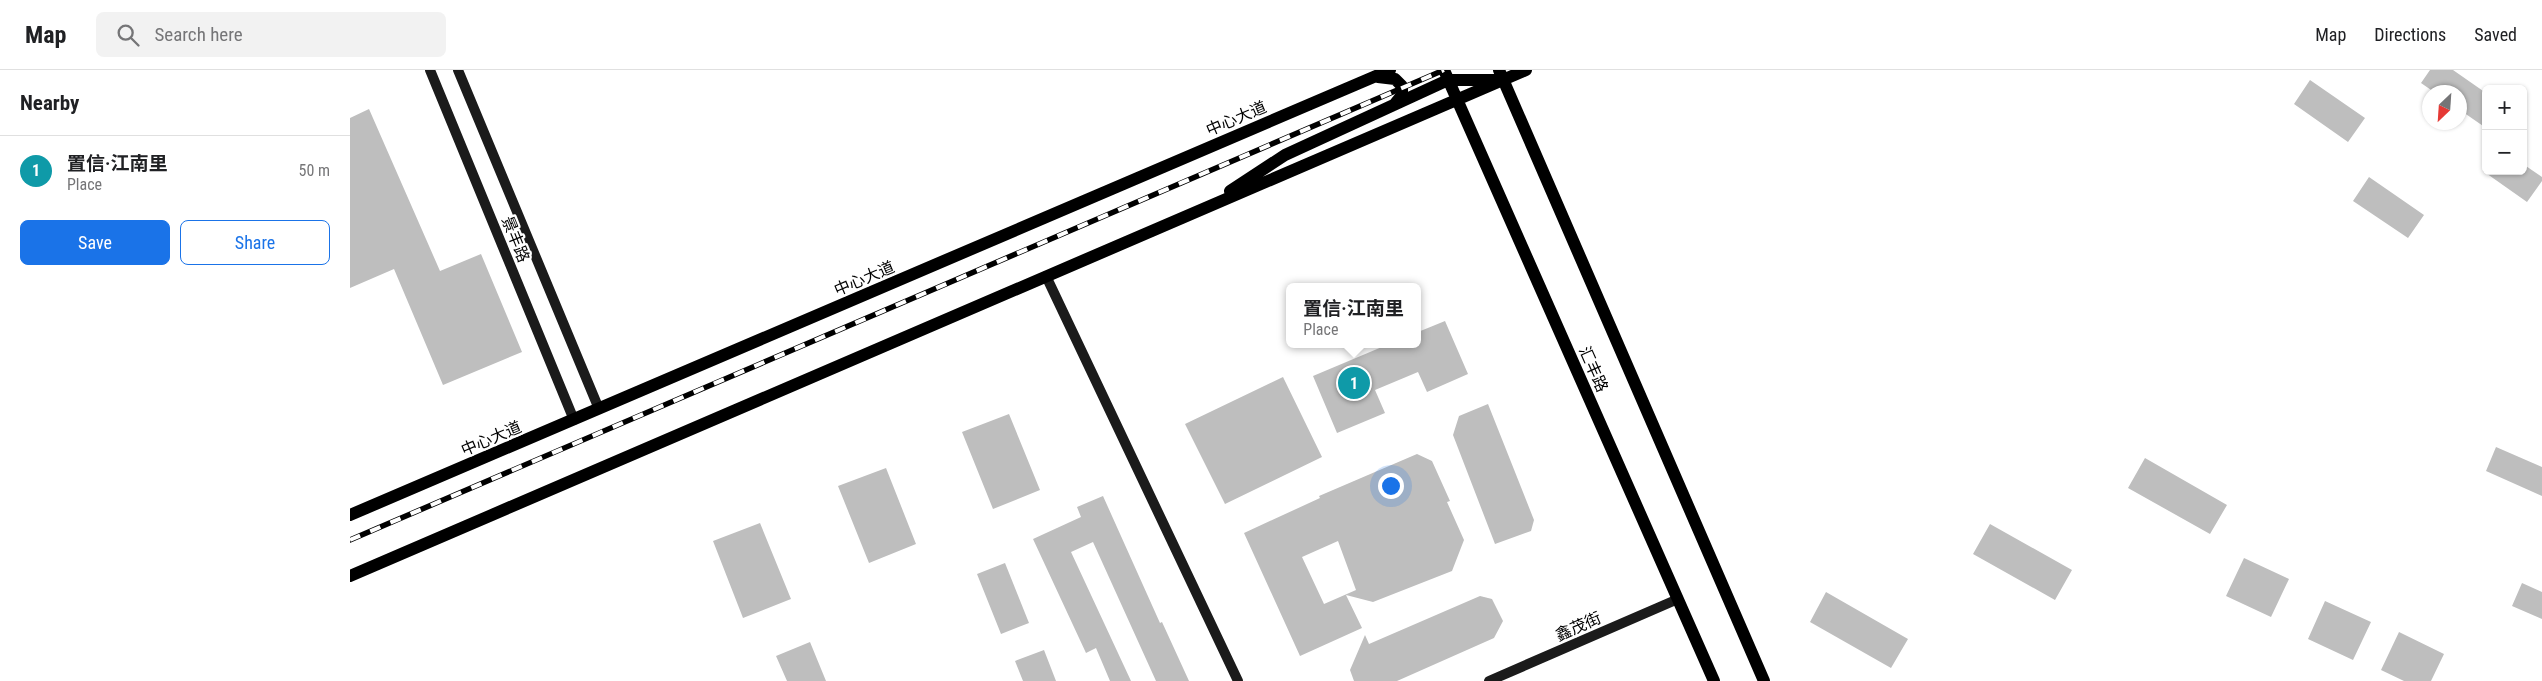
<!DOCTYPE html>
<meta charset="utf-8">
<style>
body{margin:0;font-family:"Roboto Condensed","Noto Sans SC",sans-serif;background:#f2f2f2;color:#202124}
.controls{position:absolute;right:15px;top:15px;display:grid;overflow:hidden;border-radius:8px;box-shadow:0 1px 4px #0004}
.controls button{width:45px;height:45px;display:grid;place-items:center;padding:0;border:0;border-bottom:1px solid #e0e0e0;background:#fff;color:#202124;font:25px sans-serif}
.compass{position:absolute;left:2072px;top:15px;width:45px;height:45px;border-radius:50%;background:#fff;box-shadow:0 1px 4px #0004;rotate:205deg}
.you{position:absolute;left:1040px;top:415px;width:18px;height:18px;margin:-12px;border:4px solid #fff;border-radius:50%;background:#1a73e8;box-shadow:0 0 0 8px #1a73e833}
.badge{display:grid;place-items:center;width:32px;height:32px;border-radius:50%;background:#1a73e8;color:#fff;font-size:16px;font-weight:700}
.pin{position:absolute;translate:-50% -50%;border:2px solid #fff;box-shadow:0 1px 5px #0006}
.popup{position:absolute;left:936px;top:213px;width:135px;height:65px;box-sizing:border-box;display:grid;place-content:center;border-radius:8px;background:#fff;filter:drop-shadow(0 1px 4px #0005);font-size:16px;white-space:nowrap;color:#757577}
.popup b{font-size:19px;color:#202124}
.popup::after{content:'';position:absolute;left:50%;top:100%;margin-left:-10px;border:10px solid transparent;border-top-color:#fff}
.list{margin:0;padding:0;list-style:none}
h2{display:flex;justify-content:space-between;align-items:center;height:65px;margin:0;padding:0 20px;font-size:21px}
h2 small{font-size:16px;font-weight:400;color:#757577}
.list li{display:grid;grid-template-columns:32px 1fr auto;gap:15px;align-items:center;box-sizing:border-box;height:70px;padding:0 20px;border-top:1px solid #e0e0e0}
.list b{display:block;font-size:19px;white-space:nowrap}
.list p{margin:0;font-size:16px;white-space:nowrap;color:#757577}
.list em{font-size:16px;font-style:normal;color:#757577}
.actions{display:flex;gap:10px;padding:15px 20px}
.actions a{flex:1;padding:11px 0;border:1px solid #1a73e8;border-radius:8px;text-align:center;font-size:18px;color:#1a73e8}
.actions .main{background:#1a73e8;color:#fff}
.icon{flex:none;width:28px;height:28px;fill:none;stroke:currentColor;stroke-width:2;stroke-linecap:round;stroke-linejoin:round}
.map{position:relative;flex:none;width:2192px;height:611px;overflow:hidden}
header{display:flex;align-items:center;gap:30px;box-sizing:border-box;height:70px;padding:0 25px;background:#fff;border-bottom:1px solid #e0e0e0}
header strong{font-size:24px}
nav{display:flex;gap:28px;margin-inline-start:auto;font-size:18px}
.search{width:350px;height:45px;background:#f2f2f2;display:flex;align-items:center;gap:12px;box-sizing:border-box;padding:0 18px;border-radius:8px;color:#757577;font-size:19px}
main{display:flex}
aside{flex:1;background:#fff}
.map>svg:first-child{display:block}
.building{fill:#bebebe;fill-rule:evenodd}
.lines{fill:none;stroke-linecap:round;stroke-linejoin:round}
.secondary{stroke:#1b1b1b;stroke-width:10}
.primary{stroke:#000;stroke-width:12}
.rail-casing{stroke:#000;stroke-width:5.5}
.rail{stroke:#fff;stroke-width:4;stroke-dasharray:11;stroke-linecap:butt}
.labels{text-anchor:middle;stroke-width:4.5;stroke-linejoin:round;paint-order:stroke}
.street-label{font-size:16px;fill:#000;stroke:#fff}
</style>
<header>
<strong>Map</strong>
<div class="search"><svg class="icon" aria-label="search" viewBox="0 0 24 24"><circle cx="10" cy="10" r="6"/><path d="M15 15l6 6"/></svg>Search here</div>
<nav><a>Map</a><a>Directions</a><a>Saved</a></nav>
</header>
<main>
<aside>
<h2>Nearby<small></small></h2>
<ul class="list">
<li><span class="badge" style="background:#0f9aa8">1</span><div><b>置信·江南里</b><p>Place</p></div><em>50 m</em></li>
</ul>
<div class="actions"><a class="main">Save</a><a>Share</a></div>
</aside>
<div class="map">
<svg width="2192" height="611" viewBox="0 0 2192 611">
<rect width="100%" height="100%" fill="#fff"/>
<path class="building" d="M2080,0h23l33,23v35l-26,-18v-18h-26l-13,-9z
M1960,10l55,38 -17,24 -54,-38z
M19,39l71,162 41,-17 41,98 -79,33 -49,-116 -44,19v-170z
M2173,94l19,13v4l-15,21 -44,-31h40z
M2019,107l55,38 -16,23 -55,-37z
M1095,251l23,53 -41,18 -9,-20 -43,18 10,23 -48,20 -24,-57 76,-32h29v-12z
M933,307l39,80 -97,47 -40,-80z
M1138,334l46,116 -3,11 -36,13 -42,-109 6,-19z
M659,344l31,76 -47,19 -31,-77z
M2146,377l46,20v29l-56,-25z
M1067,384l15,7 18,40 -3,1 17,38 -12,31 -79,31 -27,-7 16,33 -62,28 -56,-123 76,-35 -1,-2zM988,471l18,49 -32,14 -22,-47z
M1795,388l82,47 -17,29 -82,-46z
M536,398l30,76 -47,19 -31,-77z
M753,426l57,127 2,-1 27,59h-33l-63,-139 -22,10 60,129h-21l-14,-33 -10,5 -53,-114 48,-22 -4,-10z
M410,453l31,76 -48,19 -30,-77z
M1640,454l82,46 -17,30 -82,-46z
M1894,488l45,21 -18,38 -45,-21z
M655,493l24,60 -28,11 -24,-60z
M2172,513l20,9v27l-30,-13z
M1476,522l82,47 -17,29 -81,-46z
M1130,526l12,3 11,22 -9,17 -97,43h-43l-4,-11 15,-35 4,9z
M1975,531l46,21 -18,38 -45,-21z
M2049,562l45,22 -13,27h-27l-23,-11z
M460,572l16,39h-39l-11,-25z
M694,580l12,31h-33l-8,-20z"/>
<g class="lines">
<path class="secondary" d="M80,0l144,350
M108,0l141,339
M696,206l192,405
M1139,611l189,-82"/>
<path class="primary" d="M1094,0l270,611
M1149,0l265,611
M1028,7l17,2 7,7v9l-8,10
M880,121l55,-36 163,-75h50
M0,445l1040,-445
M0,506l1176,-506"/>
<defs>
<path id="rail" d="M0,470l1094,-470"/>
</defs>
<use href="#rail" class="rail-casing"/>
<use href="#rail" class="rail"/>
</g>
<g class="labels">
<g class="street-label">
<text transform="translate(886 48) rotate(-23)" y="6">中心大道</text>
<text transform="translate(166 169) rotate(68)" y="6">景丰路</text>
<text transform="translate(514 208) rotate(-23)" y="6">中心大道</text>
<text transform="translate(1244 299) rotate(66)" y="6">汇丰路</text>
<text transform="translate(141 368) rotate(-23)" y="6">中心大道</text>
<text transform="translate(1228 556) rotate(-24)" y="6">鑫茂街</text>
</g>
</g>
</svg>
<div class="controls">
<button>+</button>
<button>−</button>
</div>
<svg class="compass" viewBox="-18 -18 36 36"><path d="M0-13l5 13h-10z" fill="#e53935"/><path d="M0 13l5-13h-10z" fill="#757577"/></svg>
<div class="you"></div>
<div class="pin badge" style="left:1004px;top:313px;background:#0f9aa8">1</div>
<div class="popup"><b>置信·江南里</b>Place</div>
</div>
</main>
